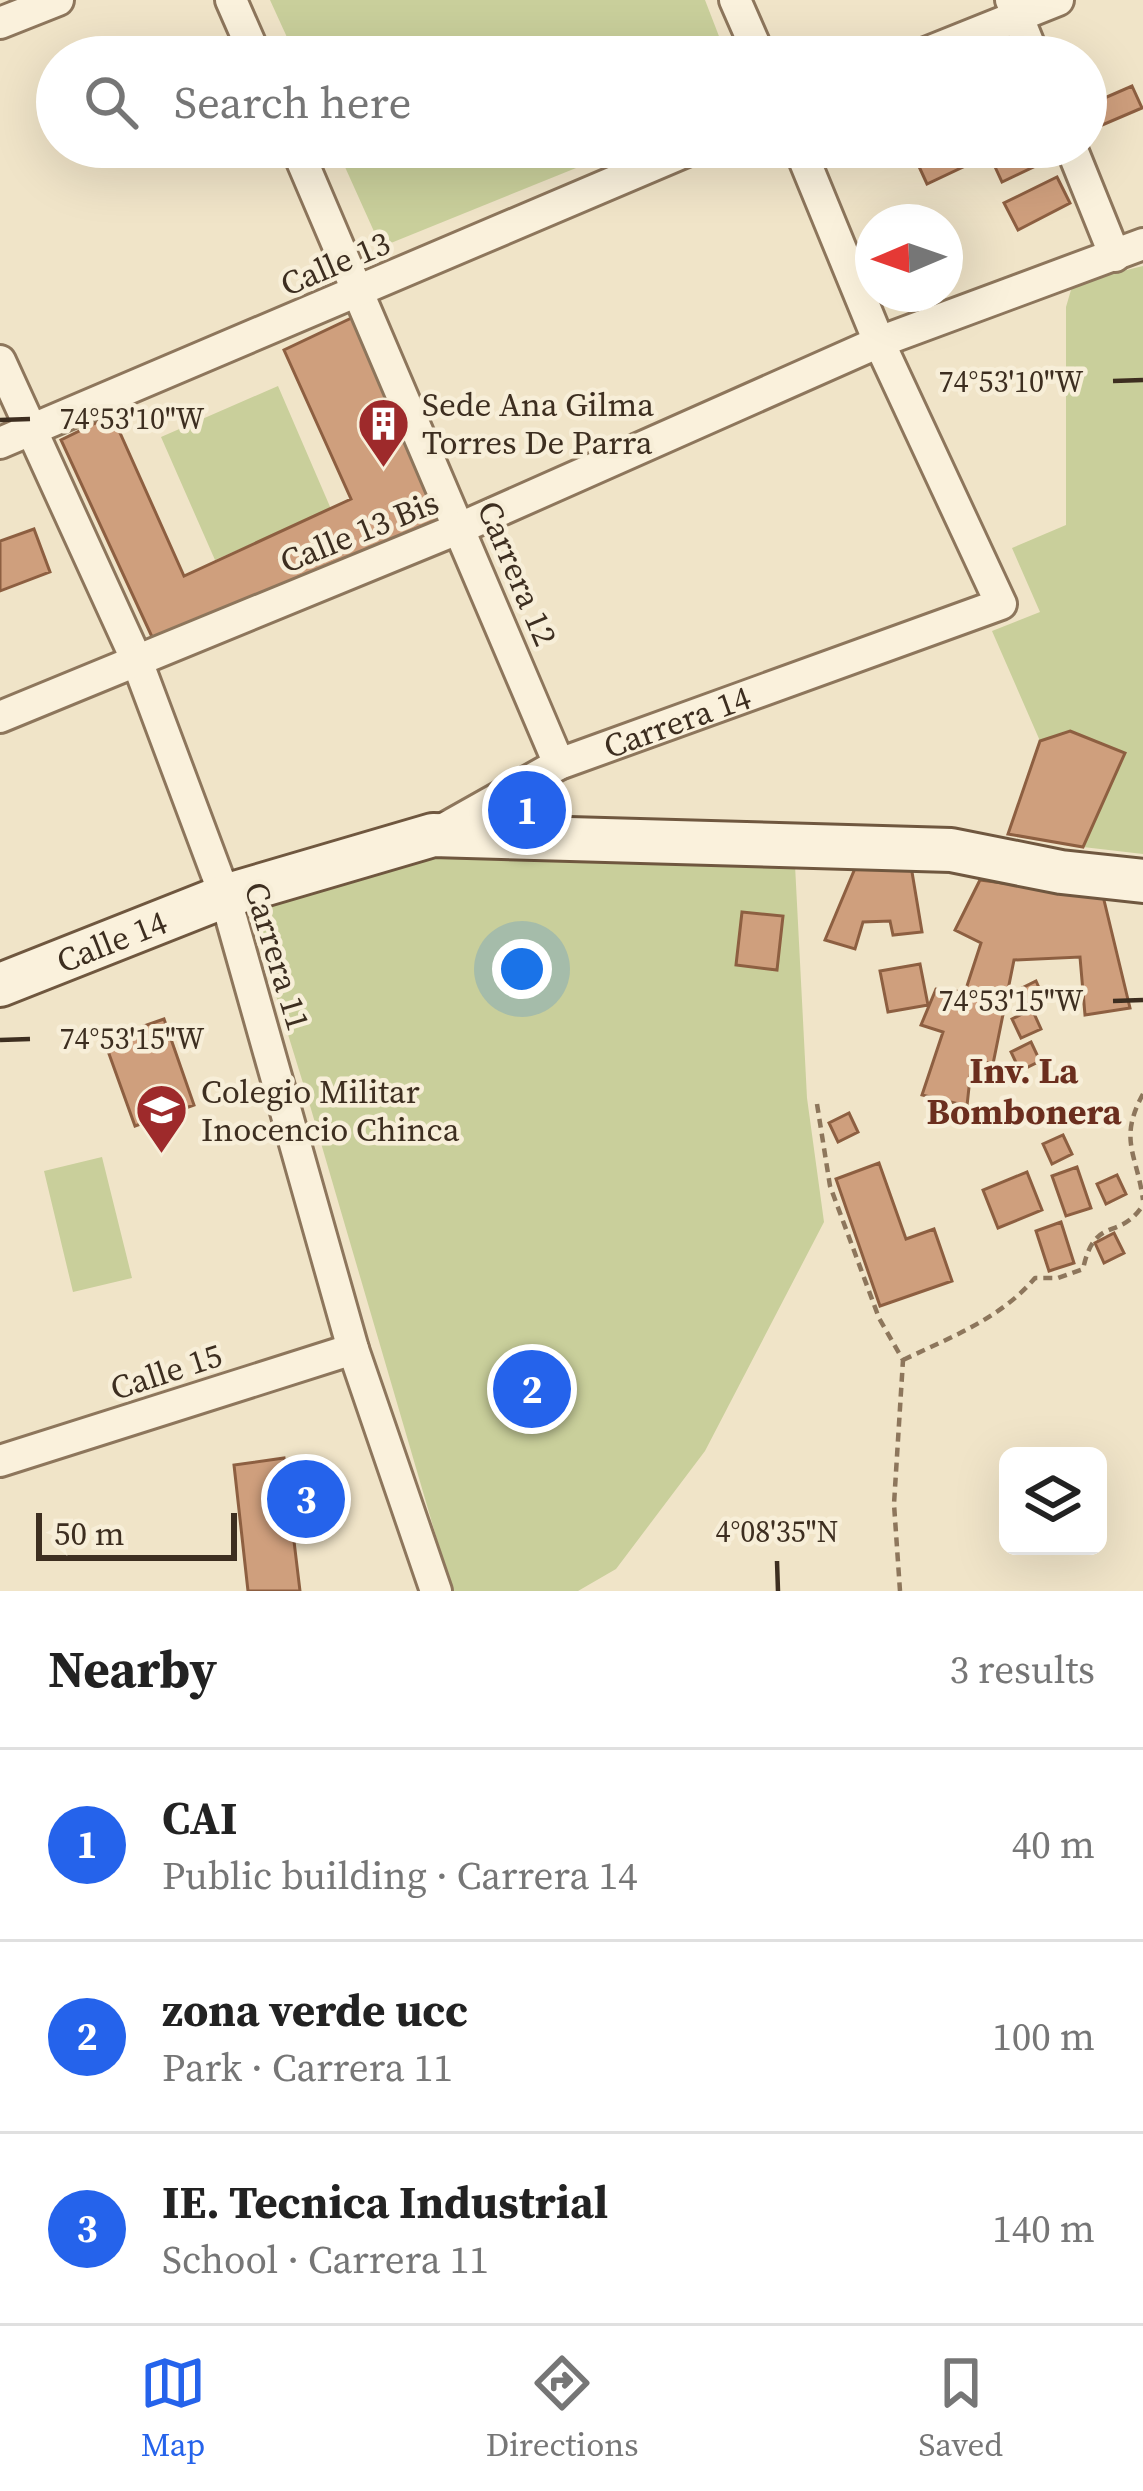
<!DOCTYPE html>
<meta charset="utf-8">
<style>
body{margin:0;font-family:"Source Serif 4",serif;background:#f6f6f6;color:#222}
.controls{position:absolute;right:36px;bottom:36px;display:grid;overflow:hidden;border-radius:18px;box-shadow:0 12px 48px #0002}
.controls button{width:108px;height:108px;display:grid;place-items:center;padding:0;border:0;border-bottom:3px solid #e0e0e0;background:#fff;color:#222;font:60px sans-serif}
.compass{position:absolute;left:855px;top:204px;width:108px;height:108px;border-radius:50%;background:#fff;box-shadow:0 12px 48px #0002;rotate:268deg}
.scale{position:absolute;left:36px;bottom:30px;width:201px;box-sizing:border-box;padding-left:12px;border:6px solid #3d2e20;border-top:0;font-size:33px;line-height:42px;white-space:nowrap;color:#3d2e20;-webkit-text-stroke:9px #f7eed8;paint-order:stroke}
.you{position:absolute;left:522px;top:969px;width:42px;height:42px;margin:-30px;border:9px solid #fff;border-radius:50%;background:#1a73e8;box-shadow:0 0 0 18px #1a73e833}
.badge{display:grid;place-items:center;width:78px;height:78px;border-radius:50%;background:#2563eb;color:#fff;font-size:39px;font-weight:700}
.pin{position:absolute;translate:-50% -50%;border:6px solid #fff;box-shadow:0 3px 12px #0006}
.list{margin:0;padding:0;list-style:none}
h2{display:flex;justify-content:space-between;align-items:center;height:156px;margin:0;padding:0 48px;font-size:51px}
h2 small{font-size:39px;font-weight:400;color:#767676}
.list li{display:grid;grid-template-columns:78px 1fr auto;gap:36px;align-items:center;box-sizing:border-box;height:192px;padding:0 48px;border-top:3px solid #e0e0e0}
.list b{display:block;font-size:45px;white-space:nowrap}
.list p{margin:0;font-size:39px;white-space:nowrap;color:#767676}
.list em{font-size:39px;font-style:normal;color:#767676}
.icon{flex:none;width:66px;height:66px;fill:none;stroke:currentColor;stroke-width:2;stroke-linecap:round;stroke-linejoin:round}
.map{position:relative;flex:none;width:1143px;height:1591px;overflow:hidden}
.search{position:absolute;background:#fff;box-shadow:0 12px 48px #0002;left:36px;right:36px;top:36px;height:132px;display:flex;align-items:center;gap:30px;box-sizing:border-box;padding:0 42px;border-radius:66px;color:#767676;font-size:45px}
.sheet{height:732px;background:#fff}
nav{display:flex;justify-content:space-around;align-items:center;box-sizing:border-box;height:168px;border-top:3px solid #e0e0e0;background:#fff;font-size:33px;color:#767676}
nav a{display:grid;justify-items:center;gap:6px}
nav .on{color:#2563eb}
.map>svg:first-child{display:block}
.green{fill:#c9cf9b}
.building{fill:#cf9f7d;stroke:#8d5f41;stroke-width:3}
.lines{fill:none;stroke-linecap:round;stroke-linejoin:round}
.street-casing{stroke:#8d765c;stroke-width:36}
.secondary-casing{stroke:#6f573f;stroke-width:48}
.path{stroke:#8d765c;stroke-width:4.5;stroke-dasharray:9 6;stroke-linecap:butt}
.street{stroke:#faf1dc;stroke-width:30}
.secondary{stroke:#faf1dc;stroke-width:42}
.ticks{fill:none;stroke:#3d2e20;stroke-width:4.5}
.labels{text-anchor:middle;stroke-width:9;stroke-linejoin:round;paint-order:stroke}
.street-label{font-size:33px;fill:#3d2e20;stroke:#f7eed8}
.poi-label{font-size:33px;fill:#3d2e20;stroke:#f7eed8;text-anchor:start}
.neighbourhood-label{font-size:36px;font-weight:bold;fill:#6b2e1e;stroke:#f7eed8}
.ticks-label{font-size:30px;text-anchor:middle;fill:#3d2e20;stroke:#f7eed8;stroke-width:9;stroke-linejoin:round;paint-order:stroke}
</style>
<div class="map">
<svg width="1143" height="1591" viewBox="0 0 1143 1591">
<rect width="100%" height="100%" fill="#f0e4c8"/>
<path class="green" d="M270,0h435l22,57h-431z
M336,147h292l-247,100z
M1143,266v588l-60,-7 42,-94 -85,-12 -48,-110 48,-19 -28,-64 54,-23v-218l7,-24z
M278,386l53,123 -116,51 -54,-123z
M423,854l372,11 12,233 17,124 -119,229 -89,118 -38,22h-126l-141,-482 -62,-201z
M102,1157l30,121 -59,14 -29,-121z"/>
<path class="building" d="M1132,86l10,22 -56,24v-26z
M910,147h67l5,11 -55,26z
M986,147h55l7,13 -46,22z
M1057,177l13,26 -52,27 -14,-27z
M360,314l88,202 -295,123 -92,-199 51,-25 72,161 167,-77 -67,-149z
M34,529l16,43 -50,19v-50z
M1070,731l55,22 -42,94 -75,-13 32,-93z
M539,793l8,22 -32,12 -7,-22z
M856,866h55l11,66 -29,3 -3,-14 -27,1 -8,27 -30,-9z
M980,880l123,16 27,112 -45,7 -5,-58 -66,3 -21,104 -21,-5 -5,47 -45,-11 21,-63 -22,-7 15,-36 29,3 16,-49 -26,-13z
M742,912l41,4 -6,54 -41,-5z
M920,964l8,41 -40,7 -8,-41z
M1036,981l9,20 -19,9 -10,-19z
M1032,1009l9,20 -20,9 -9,-19z
M164,1019l30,86 -59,21 -31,-86z
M1031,1042l9,19 -20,10 -9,-19z
M849,1113l9,19 -20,10 -9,-19z
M1063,1135l9,19 -20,10 -9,-20z
M879,1163l27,76 28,-10 18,52 -72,25 -44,-127z
M1077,1167l14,41 -25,8 -14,-40z
M1027,1172l15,38 -44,18 -15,-38z
M1117,1175l9,19 -20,10 -9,-20z
M1061,1222l13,41 -25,8 -13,-40z
M1114,1233l10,20 -20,10 -9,-20z
M284,1458l16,133h-52l-14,-126z"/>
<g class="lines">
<defs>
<g id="street">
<path d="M231,0l25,57"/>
<path d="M735,0l25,57"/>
<path d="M1011,0l23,57"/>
<path d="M0,23l58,-23"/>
<path d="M916,57l142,-57"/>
<path d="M296,147l263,617"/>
<path d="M1071,147l44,109"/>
<path d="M0,361l137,300 88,235 128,453 83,242"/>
<path d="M0,443l696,-296"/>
<path d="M0,717l460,-189 419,-186 264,-98"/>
<path id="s1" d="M433,835l126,-71 442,-160 -122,-262 -80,-195"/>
<path d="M0,1461l353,-112"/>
</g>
<g id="secondary">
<path id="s2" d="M0,985l225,-89 208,-61 518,15 110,22 82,9"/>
</g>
</defs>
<use href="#street" class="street-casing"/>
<use href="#secondary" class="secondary-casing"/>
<path class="path" d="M1143,1094c-25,46 -6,60 0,106
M817,1104l13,82 49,132 24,42 -9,144 6,87
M903,1360c48,-23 97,-41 132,-82h23l25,-9c12,-55 36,-27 60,-64"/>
<use href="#street" class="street"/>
<use href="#secondary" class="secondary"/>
</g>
<path class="ticks" d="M1113,381l30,-1M0,420l30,-1M1113,1001l30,-1M0,1040l30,-1M777,1561l1,30"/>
<defs>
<symbol id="building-pin" viewBox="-11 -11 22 30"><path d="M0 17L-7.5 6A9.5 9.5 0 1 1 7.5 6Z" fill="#9e2a2b" stroke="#f7eed8"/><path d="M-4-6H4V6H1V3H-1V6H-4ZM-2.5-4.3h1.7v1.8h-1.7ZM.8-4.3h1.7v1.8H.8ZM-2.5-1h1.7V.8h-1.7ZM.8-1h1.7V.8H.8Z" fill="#fff"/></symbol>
<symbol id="school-pin" viewBox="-11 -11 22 30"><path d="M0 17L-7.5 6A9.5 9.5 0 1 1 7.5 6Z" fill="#9e2a2b" stroke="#f7eed8"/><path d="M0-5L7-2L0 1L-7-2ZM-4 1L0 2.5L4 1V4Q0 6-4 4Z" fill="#fff"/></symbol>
</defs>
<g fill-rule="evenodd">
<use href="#building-pin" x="354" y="394" width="59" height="81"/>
<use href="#school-pin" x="132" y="1080" width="59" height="81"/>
</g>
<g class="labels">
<g class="street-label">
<text transform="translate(335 263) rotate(-23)" y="12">Calle 13</text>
<text transform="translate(359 531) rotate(-22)" y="12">Calle 13 Bis</text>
<text transform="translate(518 573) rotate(67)" y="12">Carrera 12</text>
<text dy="12" stroke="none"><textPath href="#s1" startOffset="270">Carrera 14</textPath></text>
<text dy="12" stroke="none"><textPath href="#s2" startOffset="120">Calle 14</textPath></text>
<text transform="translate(278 956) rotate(73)" y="12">Carrera 11</text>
<text transform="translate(166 1371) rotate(-18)" y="12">Calle 15</text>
</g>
<g class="poi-label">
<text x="422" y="416">Sede Ana Gilma<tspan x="422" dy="38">Torres De Parra</tspan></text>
<text x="201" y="1103">Colegio Militar<tspan x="201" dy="38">Inocencio Chinca</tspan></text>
</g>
<g class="neighbourhood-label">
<text x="1024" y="1083">Inv. La<tspan x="1024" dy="41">Bombonera</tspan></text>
</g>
</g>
<g class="ticks-label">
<text x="1011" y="392">74°53'10"W</text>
<text x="132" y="429">74°53'10"W</text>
<text x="1011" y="1011">74°53'15"W</text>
<text x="132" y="1049">74°53'15"W</text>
<text x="777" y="1542">4°08'35"N</text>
</g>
</svg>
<div class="controls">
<button><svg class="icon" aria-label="layers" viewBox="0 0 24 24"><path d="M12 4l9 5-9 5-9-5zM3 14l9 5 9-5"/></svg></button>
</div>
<svg class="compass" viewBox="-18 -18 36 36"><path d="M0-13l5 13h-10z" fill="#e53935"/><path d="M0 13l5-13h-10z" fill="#767676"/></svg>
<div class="scale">50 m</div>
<div class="you"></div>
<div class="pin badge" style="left:527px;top:810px">1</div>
<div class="pin badge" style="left:532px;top:1389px">2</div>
<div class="pin badge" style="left:306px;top:1499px">3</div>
<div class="search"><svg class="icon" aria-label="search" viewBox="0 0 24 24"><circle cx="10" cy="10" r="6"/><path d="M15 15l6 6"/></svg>Search here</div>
</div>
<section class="sheet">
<h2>Nearby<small>3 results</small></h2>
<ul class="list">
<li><span class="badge">1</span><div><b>CAI</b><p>Public building · Carrera 14</p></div><em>40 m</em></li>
<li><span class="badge">2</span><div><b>zona verde ucc</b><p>Park · Carrera 11</p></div><em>100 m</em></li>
<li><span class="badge">3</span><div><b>IE. Tecnica Industrial</b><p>School · Carrera 11</p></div><em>140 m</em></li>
</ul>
</section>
<nav>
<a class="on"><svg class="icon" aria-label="map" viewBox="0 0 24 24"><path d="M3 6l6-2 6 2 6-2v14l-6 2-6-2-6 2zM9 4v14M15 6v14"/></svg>Map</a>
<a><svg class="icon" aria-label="directions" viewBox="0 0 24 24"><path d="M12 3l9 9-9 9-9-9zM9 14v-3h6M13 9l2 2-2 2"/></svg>Directions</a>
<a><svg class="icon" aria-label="saved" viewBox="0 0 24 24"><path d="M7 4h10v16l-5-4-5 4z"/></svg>Saved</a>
</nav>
